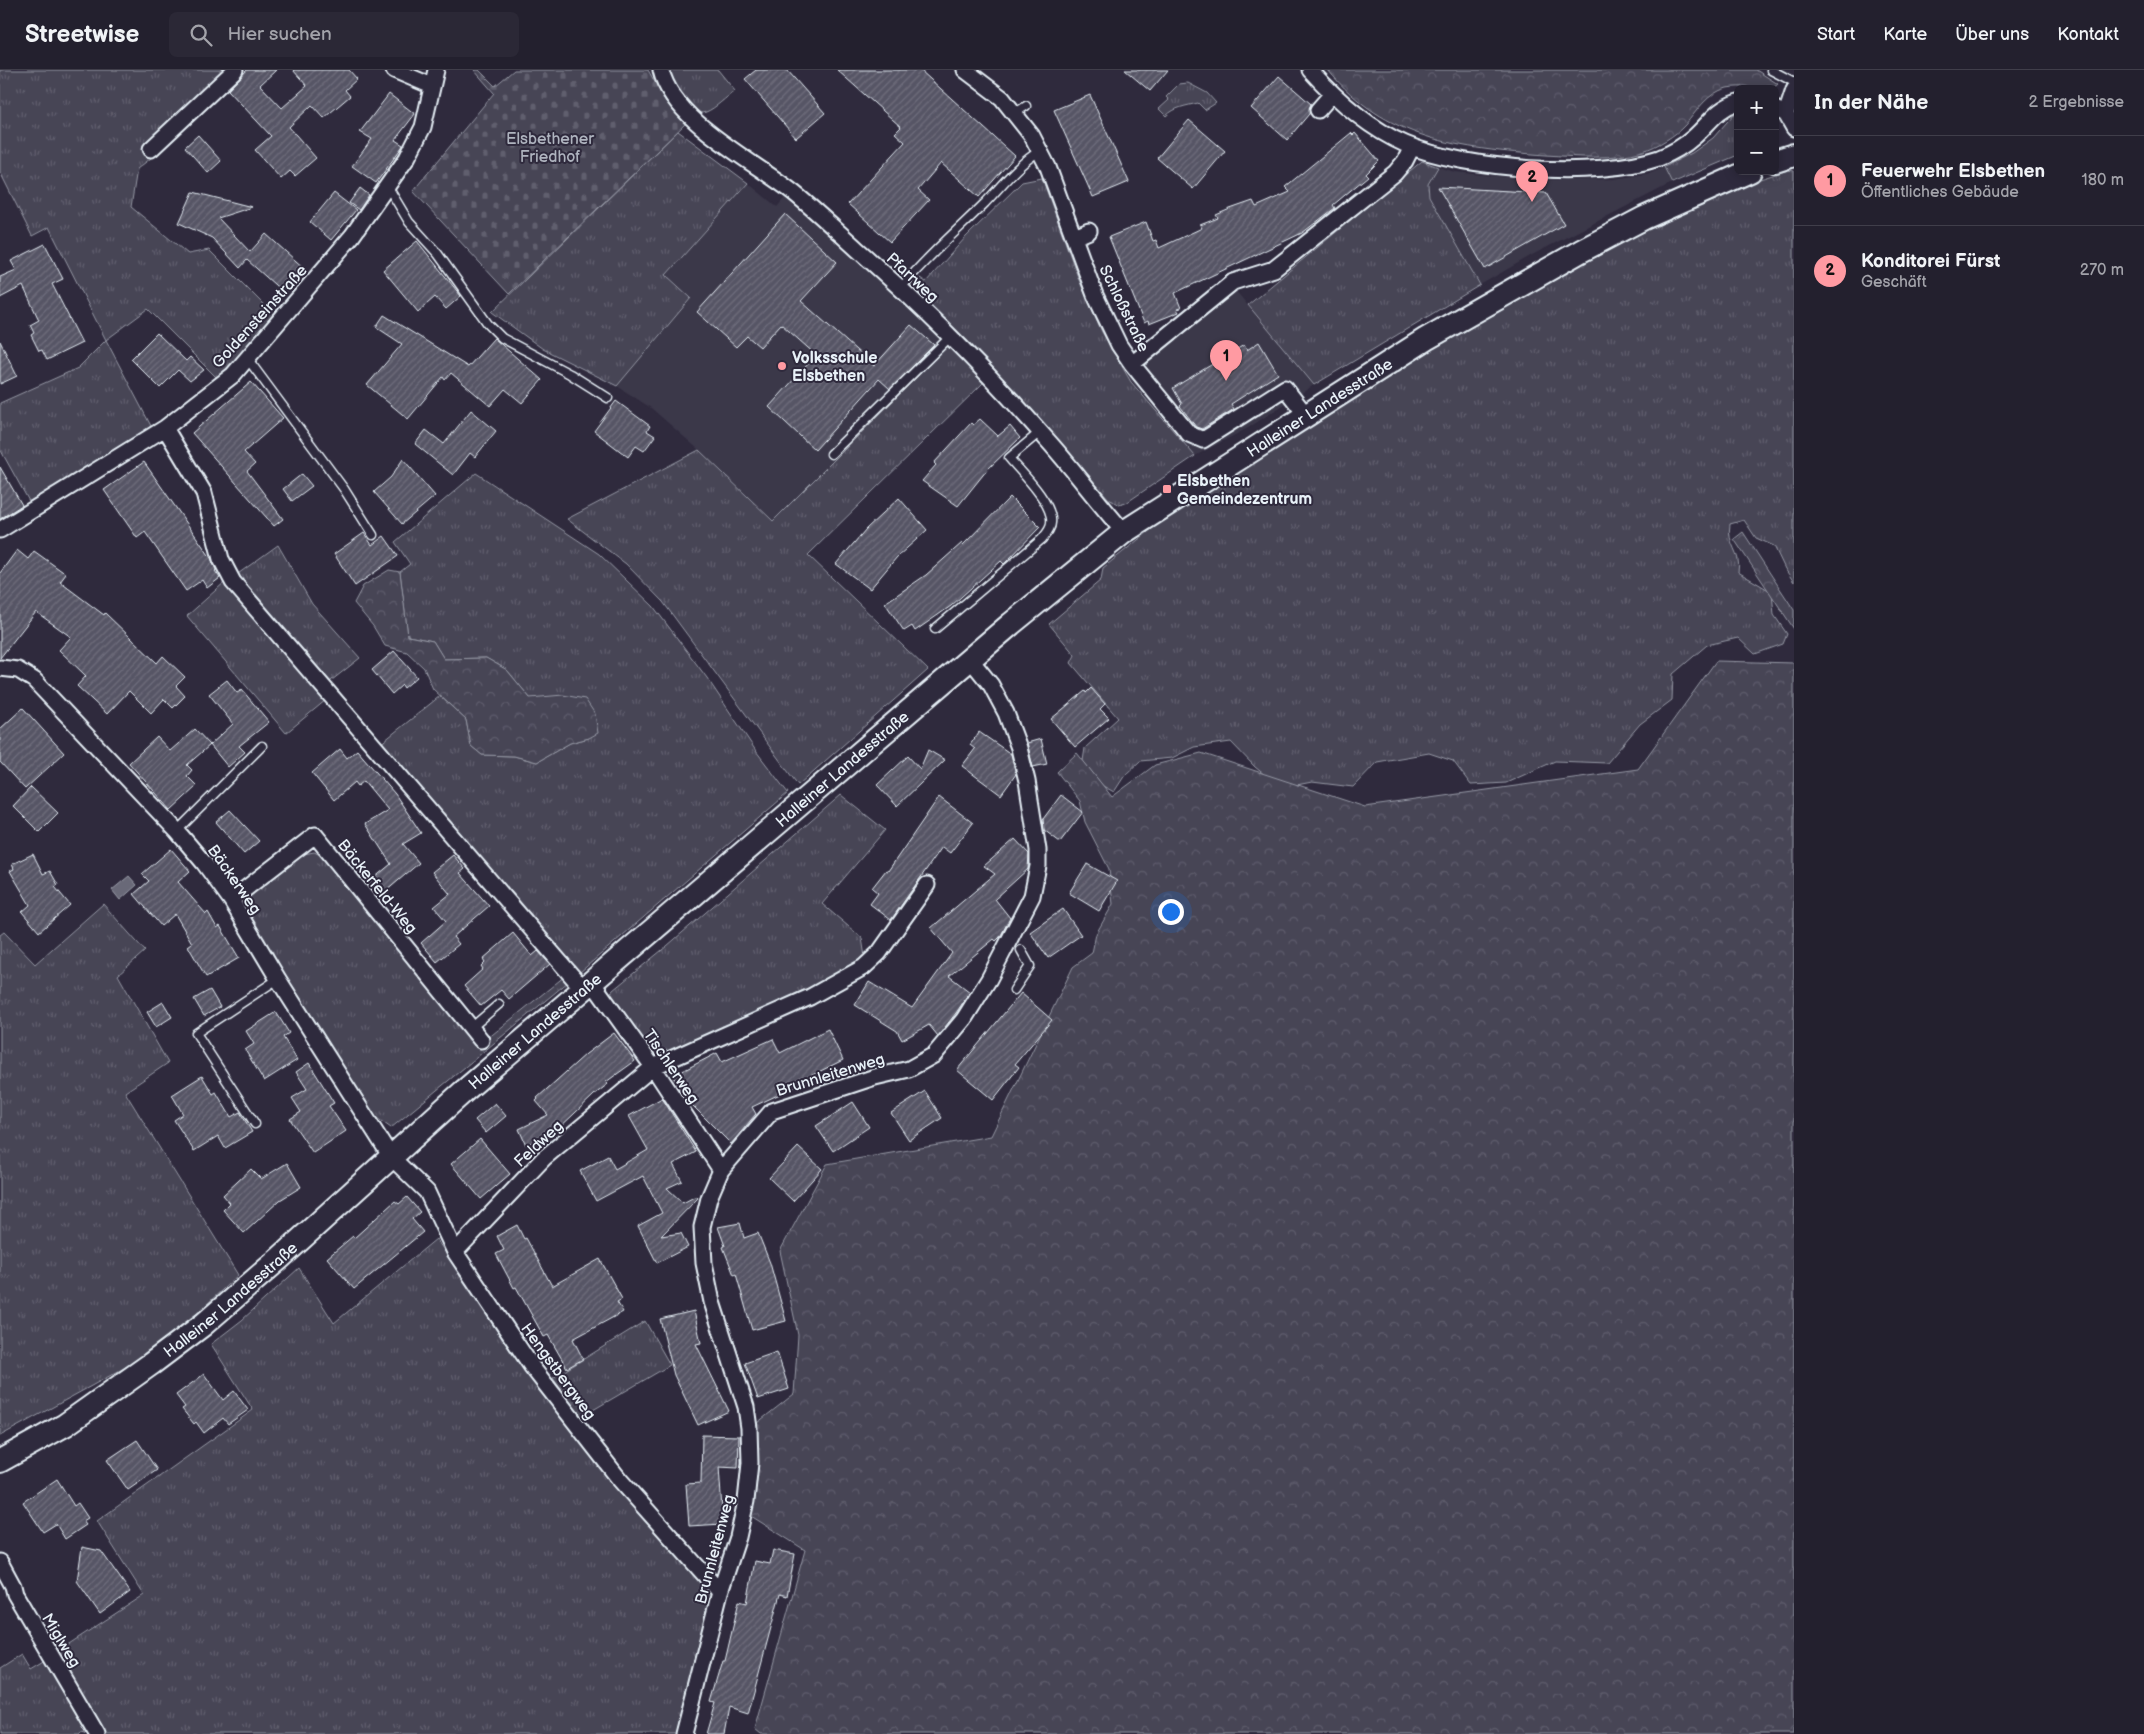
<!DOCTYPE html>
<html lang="de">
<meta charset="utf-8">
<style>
body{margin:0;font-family:"Balsamiq Sans",sans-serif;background:#2b2836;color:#f1f3f6}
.controls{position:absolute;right:15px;top:15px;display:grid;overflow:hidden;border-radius:8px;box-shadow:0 2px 12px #0003}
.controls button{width:45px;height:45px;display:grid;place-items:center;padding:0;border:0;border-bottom:1px solid #403e4a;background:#23202e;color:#f1f3f6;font:25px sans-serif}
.you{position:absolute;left:1170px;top:841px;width:18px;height:18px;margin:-12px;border:4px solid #fff;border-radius:50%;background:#1a73e8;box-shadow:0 0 0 8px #1a73e833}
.badge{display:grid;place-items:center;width:32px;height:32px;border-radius:50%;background:#ff9aa2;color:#111;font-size:16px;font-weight:700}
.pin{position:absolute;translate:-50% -41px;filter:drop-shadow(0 1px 2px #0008)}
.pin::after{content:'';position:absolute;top:26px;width:18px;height:15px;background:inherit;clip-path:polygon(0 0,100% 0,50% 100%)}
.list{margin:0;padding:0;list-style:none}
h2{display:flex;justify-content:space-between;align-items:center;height:65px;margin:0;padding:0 20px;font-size:21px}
h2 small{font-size:16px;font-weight:400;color:#a3a3aa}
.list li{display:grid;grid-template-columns:32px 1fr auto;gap:15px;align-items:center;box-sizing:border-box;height:90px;padding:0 20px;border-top:1px solid #403e4a}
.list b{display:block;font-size:19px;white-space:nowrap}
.list p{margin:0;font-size:16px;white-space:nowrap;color:#a3a3aa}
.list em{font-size:16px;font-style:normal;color:#a3a3aa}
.icon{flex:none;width:28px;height:28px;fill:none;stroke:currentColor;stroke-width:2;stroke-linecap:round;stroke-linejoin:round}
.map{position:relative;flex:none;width:1794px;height:1664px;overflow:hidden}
header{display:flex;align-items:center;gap:30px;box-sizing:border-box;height:70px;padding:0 25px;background:#23202e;border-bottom:1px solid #403e4a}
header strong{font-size:24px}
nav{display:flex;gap:28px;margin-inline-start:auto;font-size:18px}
.search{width:350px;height:45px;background:#2b2836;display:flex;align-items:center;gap:12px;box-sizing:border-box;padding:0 18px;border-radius:8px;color:#a3a3aa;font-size:19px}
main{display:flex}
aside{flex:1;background:#23202e}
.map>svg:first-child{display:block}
.built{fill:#3b3749}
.grass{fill:url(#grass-tufts);stroke:#979aa6}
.forest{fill:url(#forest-crowns);stroke:#979aa6}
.cemetery{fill:url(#cemetery-stones);stroke:#979aa6}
.water{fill:#696978;stroke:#9c9fab}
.building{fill:url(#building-hatch);stroke:#e8f1f8}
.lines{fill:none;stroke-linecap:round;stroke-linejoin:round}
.lane-casing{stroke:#e8f1f8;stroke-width:11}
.street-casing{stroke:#e8f1f8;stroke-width:19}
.secondary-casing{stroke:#e8f1f8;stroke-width:26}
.lane{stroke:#2f2a3d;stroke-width:8}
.street{stroke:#2f2a3d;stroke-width:15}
.secondary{stroke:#2f2a3d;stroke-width:22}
.poi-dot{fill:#ff9aa2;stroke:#2f2a3d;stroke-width:2}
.labels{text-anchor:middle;stroke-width:4;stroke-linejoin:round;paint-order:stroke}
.park-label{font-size:16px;fill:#afb4bf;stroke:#2f2a3d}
.street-label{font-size:16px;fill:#e8f1f8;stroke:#2f2a3d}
.poi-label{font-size:16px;font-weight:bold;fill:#e8f1f8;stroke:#2f2a3d;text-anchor:start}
</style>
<header>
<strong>Streetwise</strong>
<div class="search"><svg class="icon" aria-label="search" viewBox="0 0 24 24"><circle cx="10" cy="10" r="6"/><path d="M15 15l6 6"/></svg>Hier suchen</div>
<nav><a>Start</a><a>Karte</a><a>Über uns</a><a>Kontakt</a></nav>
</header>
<main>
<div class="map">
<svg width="1794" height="1664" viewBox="0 0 1794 1664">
<defs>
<pattern id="grass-tufts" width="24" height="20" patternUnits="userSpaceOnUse" patternTransform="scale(1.25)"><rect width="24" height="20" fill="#464455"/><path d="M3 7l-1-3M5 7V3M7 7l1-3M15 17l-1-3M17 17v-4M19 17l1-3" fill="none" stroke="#615f6e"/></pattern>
<pattern id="forest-crowns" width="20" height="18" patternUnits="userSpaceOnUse" patternTransform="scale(1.25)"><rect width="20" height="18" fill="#464455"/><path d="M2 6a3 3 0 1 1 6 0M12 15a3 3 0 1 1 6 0" fill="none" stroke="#615f6e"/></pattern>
<pattern id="cemetery-stones" width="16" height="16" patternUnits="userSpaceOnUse" patternTransform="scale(1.25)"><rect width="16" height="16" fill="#464455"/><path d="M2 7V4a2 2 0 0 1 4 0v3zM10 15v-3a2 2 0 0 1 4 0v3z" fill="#615f6e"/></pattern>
<pattern id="building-hatch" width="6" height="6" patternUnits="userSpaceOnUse" patternTransform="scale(1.25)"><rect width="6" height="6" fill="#575565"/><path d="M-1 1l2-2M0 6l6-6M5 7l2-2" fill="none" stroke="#6f6e7c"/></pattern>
</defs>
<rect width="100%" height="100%" fill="#2f2a3d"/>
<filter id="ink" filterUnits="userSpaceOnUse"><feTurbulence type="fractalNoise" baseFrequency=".02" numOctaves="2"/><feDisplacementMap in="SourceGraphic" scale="10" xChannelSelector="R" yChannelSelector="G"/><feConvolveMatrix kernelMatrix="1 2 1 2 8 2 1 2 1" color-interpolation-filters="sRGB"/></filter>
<g filter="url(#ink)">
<path class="built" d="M1438,97l17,5 19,2 57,5 40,1 43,-1 37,-6 13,-6 8,16 -140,72 -52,30 -51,-89 -1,-12z
M748,113l29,24 10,-12 162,150 -176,176 -74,-71 -48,-42 -34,-22 74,-88 -25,-23z
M1236,221l78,94 -66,43 -53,28 -67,-79z"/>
<path class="grass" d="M0,0h228l-73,85 -18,14 -6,38 57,47 21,-4 67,67 -59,61 -69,-69 -42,31 45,86 -121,77 -30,-54v-46l78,-35 28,-28 -57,-113 -17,9 -32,-64z
M666,0h52l17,21c-9,6 -19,17 -29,21 -19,7 -33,-30 -40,-42z
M1188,13l19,10 9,10 -11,7 -7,-7c-12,3 -23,4 -32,13l-7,-7 10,-9 -3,-3 13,-13z
M1734,44h4v41l-66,28 -8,-16 28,-14 21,-15z
M678,61l70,52 -82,92 25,23 -74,88 -74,-37 -51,-37z
M1422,91l16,6 -10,17 1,12 51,89 -166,100 -66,-80z
M1788,100l6,1v411l-9,-13 -11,-23 -18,-8 -12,-18 -14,4c-4,21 12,28 8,48l34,20 2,23 13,19 -4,10 -28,10 -17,-16 -31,7 -34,29 -1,26 -32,24 -33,39 -52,-2 -49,22 -35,2 -18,-24 -24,-8 -52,9 -24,25 -41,-5 -31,6 -26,-21 -24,-25 -37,5 -22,11 -32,3 -15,14 -11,17 -11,-6 -20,-25 2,-13 33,-30 -47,-55 4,-8 -26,-31 52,-44 2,-12 60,-48 235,-152 168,-96 91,-49 100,-43z
M1042,108l37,102 23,52 29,50 64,74 -69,47 -7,2 -10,-6 -102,-116 -39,-42 -48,-46 -3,-6 3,-11 6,4 40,-45 56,-55z
M949,275l36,36 -177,174 120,115 -130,115 -135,-183 -37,-38 -59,-45 132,-69 74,71z
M476,403l123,81 54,52 54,72 49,73 32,42 -209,180 -200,-228 61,-49 26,24 5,26 11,9 32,1 23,6 33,-19 19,-5 -59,-40 -23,-28 -21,-12 -42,1 -11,-18 -25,-5 -8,-64 10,-8 -15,-22z
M278,475l34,59 48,54 -33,26 -92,-108z
M226,511l100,119 -40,33 -99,-117z
M841,725l44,35 -63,74 40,34 3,19 -4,4 -54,31 -145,63 -10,-1 -41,-55 -1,-5 3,-4 54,-44z
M314,782l11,5 152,190 88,-71 3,6 -177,146 -17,-12 -135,-212 65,-50z
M103,834l42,47 -27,24 50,88 -43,29 113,183 -46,43 -57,44 -135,74v-501l4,-3 31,32z
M436,1169l90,129 174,208 12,22 -31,117 -3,19h-572l-51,-81 89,-58 -47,-74 156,-111 -42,-66 31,-24 57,-52 35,55z
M645,1251l25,44 -89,52 -28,-39z
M22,1584l9,15 15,-9 45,74 -10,-2 -2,2h-79v-66z"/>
<path class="forest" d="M1328,0h428l22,14 -6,5c-16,0 -30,-4 -45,-1 -20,5 -30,23 -42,37 -10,11 -27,21 -42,26 -30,9 -66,6 -97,4 -85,-6 -161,-15 -218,-85z
M1743,462l51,78v19l-60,-90z
M389,500l11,2 8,64 25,5 11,18 42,-1 21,12 23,28 33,-3 22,4 10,15 3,19 -9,5 -19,5 -33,19 -23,-6 -32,-1 -11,-9 -5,-26 -33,-31 -9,-21 -17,-16 -22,-6 -12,-20 -19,-23 9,-17z
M1716,591l78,2v1071h-1033l-6,-5 50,-179 -54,-34 7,-46 -1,-47 37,-29 4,-59 -18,-84 47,-87 164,-28 82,-169 19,-14 4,-19 17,-30 -4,-35 -24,-47 -5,-21 -23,-29 20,-19 35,44 43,-32 46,-12 164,54 273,-38z"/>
<path class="cemetery" d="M474,0h5l16,16 19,-16h134l18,32 20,21 -177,171 -96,-103 81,-98z"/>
<path class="water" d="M129,806l8,9 -17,15 -8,-10z"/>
<path class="building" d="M247,0h29l-16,15 22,23 25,-22 -14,-16h56l8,9 -12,11 5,6 -26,22 -12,-13 -23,22 27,31 -21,18 -5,-5 -9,8 -26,-29 16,-14 -43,-46z
M756,0h31l38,43 -29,25 -51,-59z
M837,0h83l95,86 -36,41 -38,-34 -23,27 11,10 -39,42 -42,-38 57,-62 -10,-9 6,-6z
M1125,0h43l-18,21z
M1279,6l32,28 -2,10 -22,26 -36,-32z
M389,24l26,20 -20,26 8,5 -1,2 -26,36 -24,-17 20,-27 -12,-7z
M1090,25l39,87 -36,15 -39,-87z
M1189,50l36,31 -32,38 -36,-31z
M1351,63l2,2 2,-2 24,28 -13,13 2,2 -35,29 2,3 -33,25 -125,59 -2,1 6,15 -4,1 2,3 -30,12 -1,-3 -4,2 -35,-86 37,-15 7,19 3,-1 3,8 43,-20 -2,-3 18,-7 -2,-3 14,-6 23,-8 3,6 34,-15 -5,-5z
M198,65l23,26 -13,12 -23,-26z
M1438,117l108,6 18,31 -79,45z
M360,118l9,7 -10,15 -10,-7z
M193,122l59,15 -34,11 32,34 16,-18 39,35 -21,24 -37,-33 -7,8 -28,-30 -33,-15z
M334,123l22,17 -25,30 -21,-18z
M785,144l52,48 -36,39 73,65 37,-41 23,20 -44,44 -11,-10 -64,71 -46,-43 47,-52 -35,-31 -21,23 -13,-11 -11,11 -39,-35z
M417,171l44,55 -15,13 -11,-12 -17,15 -35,-42z
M45,174l18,35 -11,5 30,59 -35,17 -5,-10 -3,1 -8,-16 3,-2 -4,-8 9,-5 -16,-34 -23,12v-21l16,-7 -5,-9z
M384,245l84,52 26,-29 48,42 -20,23 -17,-14 -15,17 -39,-33 -6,7 -2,-3 -35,42 -41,-34 35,-41 -26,-17z
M157,263l29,28 4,-4 14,13 -14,11 -12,-11 -18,18 -29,-29z
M0,271l17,35 -17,8z
M1259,272l19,32 -47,30 3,5 -32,20 -6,-2 -16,-21 2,-2 -9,-16 71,-43 3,5z
M251,312l32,36 -39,34 11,12 -8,7 36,48 -9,7 -82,-93z
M616,331l34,25 -3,5 8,5 -11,15 -8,-5 -8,11 -34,-26z
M471,340l25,21 -21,26 -5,-4 -17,22 -38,-31 11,-14 18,14z
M980,349l18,17 12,-10 10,12 -33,32 -29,36 -36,-25 14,-16 -2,-2 37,-40 2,2z
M403,389l32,37 -33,28 -28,-32 17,-15z
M144,392l67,96 5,12 -1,1 5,7 -13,10 -5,-8 -16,11 -41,-59 -8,6 -33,-48z
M0,397l22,38 -22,14z
M302,404l10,12 -20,15 -9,-12z
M1010,427l30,30 -32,33 -4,4 -3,-3 -50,45 -36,25 -3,-5 -8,5 -19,-28 41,-28 36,-32 1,2z
M899,428l28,32 -30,27 -27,32 -34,-25 30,-35z
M364,463l8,12 12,-9 14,20 -43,30 -21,-32z
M17,480l11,9 6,-8 32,23 -6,8 44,33 1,-2 52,50 6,-7 22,21 -9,9 9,10 -12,12 -9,-9 -13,14 -22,-22 -22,23 -30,-28 9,-10 -27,-26 12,-13 -35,-25 -36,46v-85z
M394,581l23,26 -13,11 -2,-3 -10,9 -20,-24z
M227,610l10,13 5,-3 27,32 -30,24 6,6 -17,15 -18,-22 23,-21 -24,-30z
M1091,618l14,16 -5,5 9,9 -34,29 -24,-28 34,-28 1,2z
M23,638l41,45 -39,36 -25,-27v-33z
M195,659l15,16 -23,20 5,5 -5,6 10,10 -26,24 -42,-47 28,-26 13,14z
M979,662l32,22 5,20 -15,21 -39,-29 13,-17 -5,-4z
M1041,669l6,25 -14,3 -6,-24z
M340,679l7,9 10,-8 38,44 26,39 -18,11 16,19 -41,35 -11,-14 24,-20 -26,-40 23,-14 -24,-29 -6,5 -3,-4 -21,18 -22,-27z
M928,680l17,10 -48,46 -20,-21 31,-29 12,13z
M31,717l27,26 -19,19 -26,-26z
M1061,725l22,17 -23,30 -16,-12 -1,-11z
M939,727l34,26 -23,30 -8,-6 -51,73 -21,-16 8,-11 -6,-5 14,-18 2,1z
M230,740l29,31 -15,13 -28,-32z
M1015,769l14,15 -1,15 -33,30 15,19 -10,19 -4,4 -2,-2 -45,37 21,16 -14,21 -18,23 -9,-11 -27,15 -5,-9 -42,-26 14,-23 43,26 40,-55 -21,-25 64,-54 -11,-8z
M171,779l19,22 -12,11 28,32 2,-2 9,16 3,-2 19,32 -33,19 -18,-31 4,-3 -17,-29 -14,12 -27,-32 15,-13 -7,-7z
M33,784l10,20 7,-3 8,14 -3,2 15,18 -31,27 -17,-20 8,-7 -20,-34 4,-2 -2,-5z
M453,785l12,14 -5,4 29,33 -36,31 6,7 -22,18 -16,-19 25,-22 -12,-14 16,-13 -18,-22z
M1087,794l30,17 -18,30 -30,-18z
M1063,839l18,26 -33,23 -18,-26z
M513,863l19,23 6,-5 12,13 -41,35 -8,-9 -20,16 -17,-20 19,-17 -2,-3 4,-4 -2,-3z
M210,920l10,17 -16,9 -10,-17z
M1021,923l31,27 -37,44 4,3 -26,33 -36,-30z
M163,932l9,15 -16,10 -9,-15z
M276,942l13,21 -6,4 14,23 -33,21 -19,-31 9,-6 -8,-13z
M828,959l15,31 -49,24 1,3 -43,20 4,7 -25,30 -48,-48 -10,-20 44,-23 5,9 51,-23 7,14z
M614,963l21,28 -29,21 2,2 -14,11 -38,36 -30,14 -7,-16 29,-14 -12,-14 2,-2 -1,-1 49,-44z
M309,993l25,40 -5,3 17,25 -33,22 -23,-34 11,-7 -9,-14 15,-9 -11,-17z
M202,1006l11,18 3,-2 15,25 9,-5 12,20 -27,16 -7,-12 -24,15 -20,-31 9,-6 -11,-19z
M925,1021l17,27 -33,22 -18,-27z
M662,1028l34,54 -23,12 9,17 -15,7 16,15 13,-7 2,2 -37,38 20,-3 7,14 -31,16 -19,-37 24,-13 -19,-37 -47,25 -16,-30 28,-15 7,13 33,-19 -19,-34z
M853,1032l16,25 -36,24 -17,-25z
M495,1033l11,13 -20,17 -11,-13z
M480,1069l30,35 -29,25 -30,-35z
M798,1077l24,22 -29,32 -24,-23z
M287,1093l14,24 -21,13 -36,33 -21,-23 7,-7 -7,-8 28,-26 10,10z
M407,1127l13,15 -8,7 11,13 -69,57 -27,-31 26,-22 1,2 41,-37 4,3z
M740,1153l4,15 14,-5 12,30 16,58 -34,9 -16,-56 -2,1 -11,-28 2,-1 -7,-19z
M517,1155l7,14 2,-1 26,48 48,-27 22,40 -5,3 6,10 -50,27 10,20 -16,9 -19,-33 -4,2 -28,-50 -2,1 -18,-34 8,-4 -7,-14z
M694,1241l7,32 -5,1 33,67 -31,14 -24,-50 -14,-56z
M777,1282l12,37 -31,10 -13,-36z
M204,1304l19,26 11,-9 14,19 -20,14 -5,-6 -19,15 -8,-11 -2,2 -12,-15 3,-2 -9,-12z
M702,1365l37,1 -1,32 -19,-1 4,57 -34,2 -3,-42 15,-1z
M137,1370l20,30 -29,20 -21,-30z
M57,1409l17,27 4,-3 10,15 -5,3 3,4 -21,14 -9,-15 -13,8 -20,-30z
M82,1477l19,4 29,41 -30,22 -23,-33z
M773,1480l22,4 -8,42 -7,-2 -32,119 -19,-6 -5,27h-18l9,-31 -4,-1 12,-41h2l14,-60 8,2 8,-42 15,3z"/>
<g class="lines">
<defs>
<path id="lane" d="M1771,0l23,12
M1015,43l11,-7
M388,117l21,35 29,32 50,70 14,14 68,36 38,24
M901,218c25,-31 56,-57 84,-85 18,-19 33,-39 56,-53
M247,288l97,131 29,46
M831,384l120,-118
M935,559l107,-90c4,-5 9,-10 9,-16 3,-19 -30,-51 -42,-65l31,-26
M177,761l85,-85
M1014,920l16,-24 -9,-16
M471,958l28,-24
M255,1054l-59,-91 82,-54"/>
<path id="street" d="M394,0l38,16
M661,0c12,52 93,91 133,123 22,18 42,37 63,56 68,60 132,124 192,193 26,29 49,61 75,90
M965,0l37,28 30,38 16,31 47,128 24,50 13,19 57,70 14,6 82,-52 21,27
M1310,0c27,30 58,58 95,74 60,26 192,35 254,14 13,-5 25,-12 35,-21 16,-14 22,-28 44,-35
M1775,39l11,5 8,14
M1318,40l14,-16
M1786,44l8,-24
M151,79l84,-79
M1075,167l14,-6
M1132,294l101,-82 41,-13 121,-96 10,-12 7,-14
M165,358l39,65 17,66 12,23 351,408
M0,460l165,-102 68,-53 119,-139 55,-78 16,-31 13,-57
M0,598l18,2 16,10 143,151 27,32 27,37 47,79 113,178 36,35 28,60 77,115 88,113 100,112
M231,830l84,-65 166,205
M592,912l61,85 68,103
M455,1182l89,-94 109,-91 157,-70 54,-30 15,-14 48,-68
M0,1492l13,24 2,8 82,140
M684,1664l36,-142 18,-55 8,-36 4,-38 -1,-35 -3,-21 -34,-105 -8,-39 -2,-36 7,-29 12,-28 51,-59 103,-34 34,-8 25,-14 30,-36 25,-40 43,-83 6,-30v-16l-11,-69 -8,-33 -13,-35 -15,-28 -21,-26"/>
<g id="secondary">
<path d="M1775,91l19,-6"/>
<path id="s1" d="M0,1391l65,-36 86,-61 53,-40 76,-66 183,-166 548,-468 113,-92 302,-193 155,-88 63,-33 106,-47"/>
</g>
</defs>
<use href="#lane" class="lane-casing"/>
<use href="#street" class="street-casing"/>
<use href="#secondary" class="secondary-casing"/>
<use href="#lane" class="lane"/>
<use href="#street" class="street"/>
<use href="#secondary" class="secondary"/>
</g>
</g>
<g class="poi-dot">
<circle cx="782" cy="296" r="5"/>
<rect x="1162" y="414" width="10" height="10" rx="2.5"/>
</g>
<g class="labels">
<g class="park-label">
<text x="550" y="74">Elsbethener<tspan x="550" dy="18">Friedhof</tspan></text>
</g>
<g class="street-label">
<text transform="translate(913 207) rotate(43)" y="6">Pfarrweg</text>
<text transform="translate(1125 238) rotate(64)" y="6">Schloßstraße</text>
<text transform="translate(259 246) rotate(-48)" y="6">Goldensteinstraße</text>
<text dy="6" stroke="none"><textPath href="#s1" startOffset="1692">Halleiner Landesstraße</textPath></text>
<text dy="6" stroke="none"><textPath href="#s1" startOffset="1092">Halleiner Landesstraße</textPath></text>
<text transform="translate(235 809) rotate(55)" y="6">Bäckerweg</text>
<text transform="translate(378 816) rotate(51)" y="6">Bäckerfeld-Weg</text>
<text dy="6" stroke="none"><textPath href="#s1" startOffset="688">Halleiner Landesstraße</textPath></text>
<text transform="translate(672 996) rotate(56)" y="6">Tischlerweg</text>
<text transform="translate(830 1004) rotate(-17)" y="6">Brunnleitenweg</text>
<text transform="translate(538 1073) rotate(-43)" y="6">Feldweg</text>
<text dy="6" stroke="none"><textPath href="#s1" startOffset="282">Halleiner Landesstraße</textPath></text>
<text transform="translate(559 1301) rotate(54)" y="6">Hengstbergweg</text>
<text transform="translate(714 1479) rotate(-75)" y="6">Brunnleitenweg</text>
<text transform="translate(62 1570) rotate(59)" y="6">Miglweg</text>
</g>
<g class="poi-label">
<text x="792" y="293">Volksschule<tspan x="792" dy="18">Elsbethen</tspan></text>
<text x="1177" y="416">Elsbethen<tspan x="1177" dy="18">Gemeindezentrum</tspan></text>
</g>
</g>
</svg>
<div class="controls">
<button>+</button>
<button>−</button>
</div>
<div class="you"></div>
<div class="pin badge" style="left:1226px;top:311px">1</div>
<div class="pin badge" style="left:1532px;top:132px">2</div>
</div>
<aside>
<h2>In der Nähe<small>2 Ergebnisse</small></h2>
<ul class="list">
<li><span class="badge">1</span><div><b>Feuerwehr Elsbethen</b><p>Öffentliches Gebäude</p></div><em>180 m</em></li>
<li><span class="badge">2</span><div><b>Konditorei Fürst</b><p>Geschäft</p></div><em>270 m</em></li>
</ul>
</aside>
</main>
